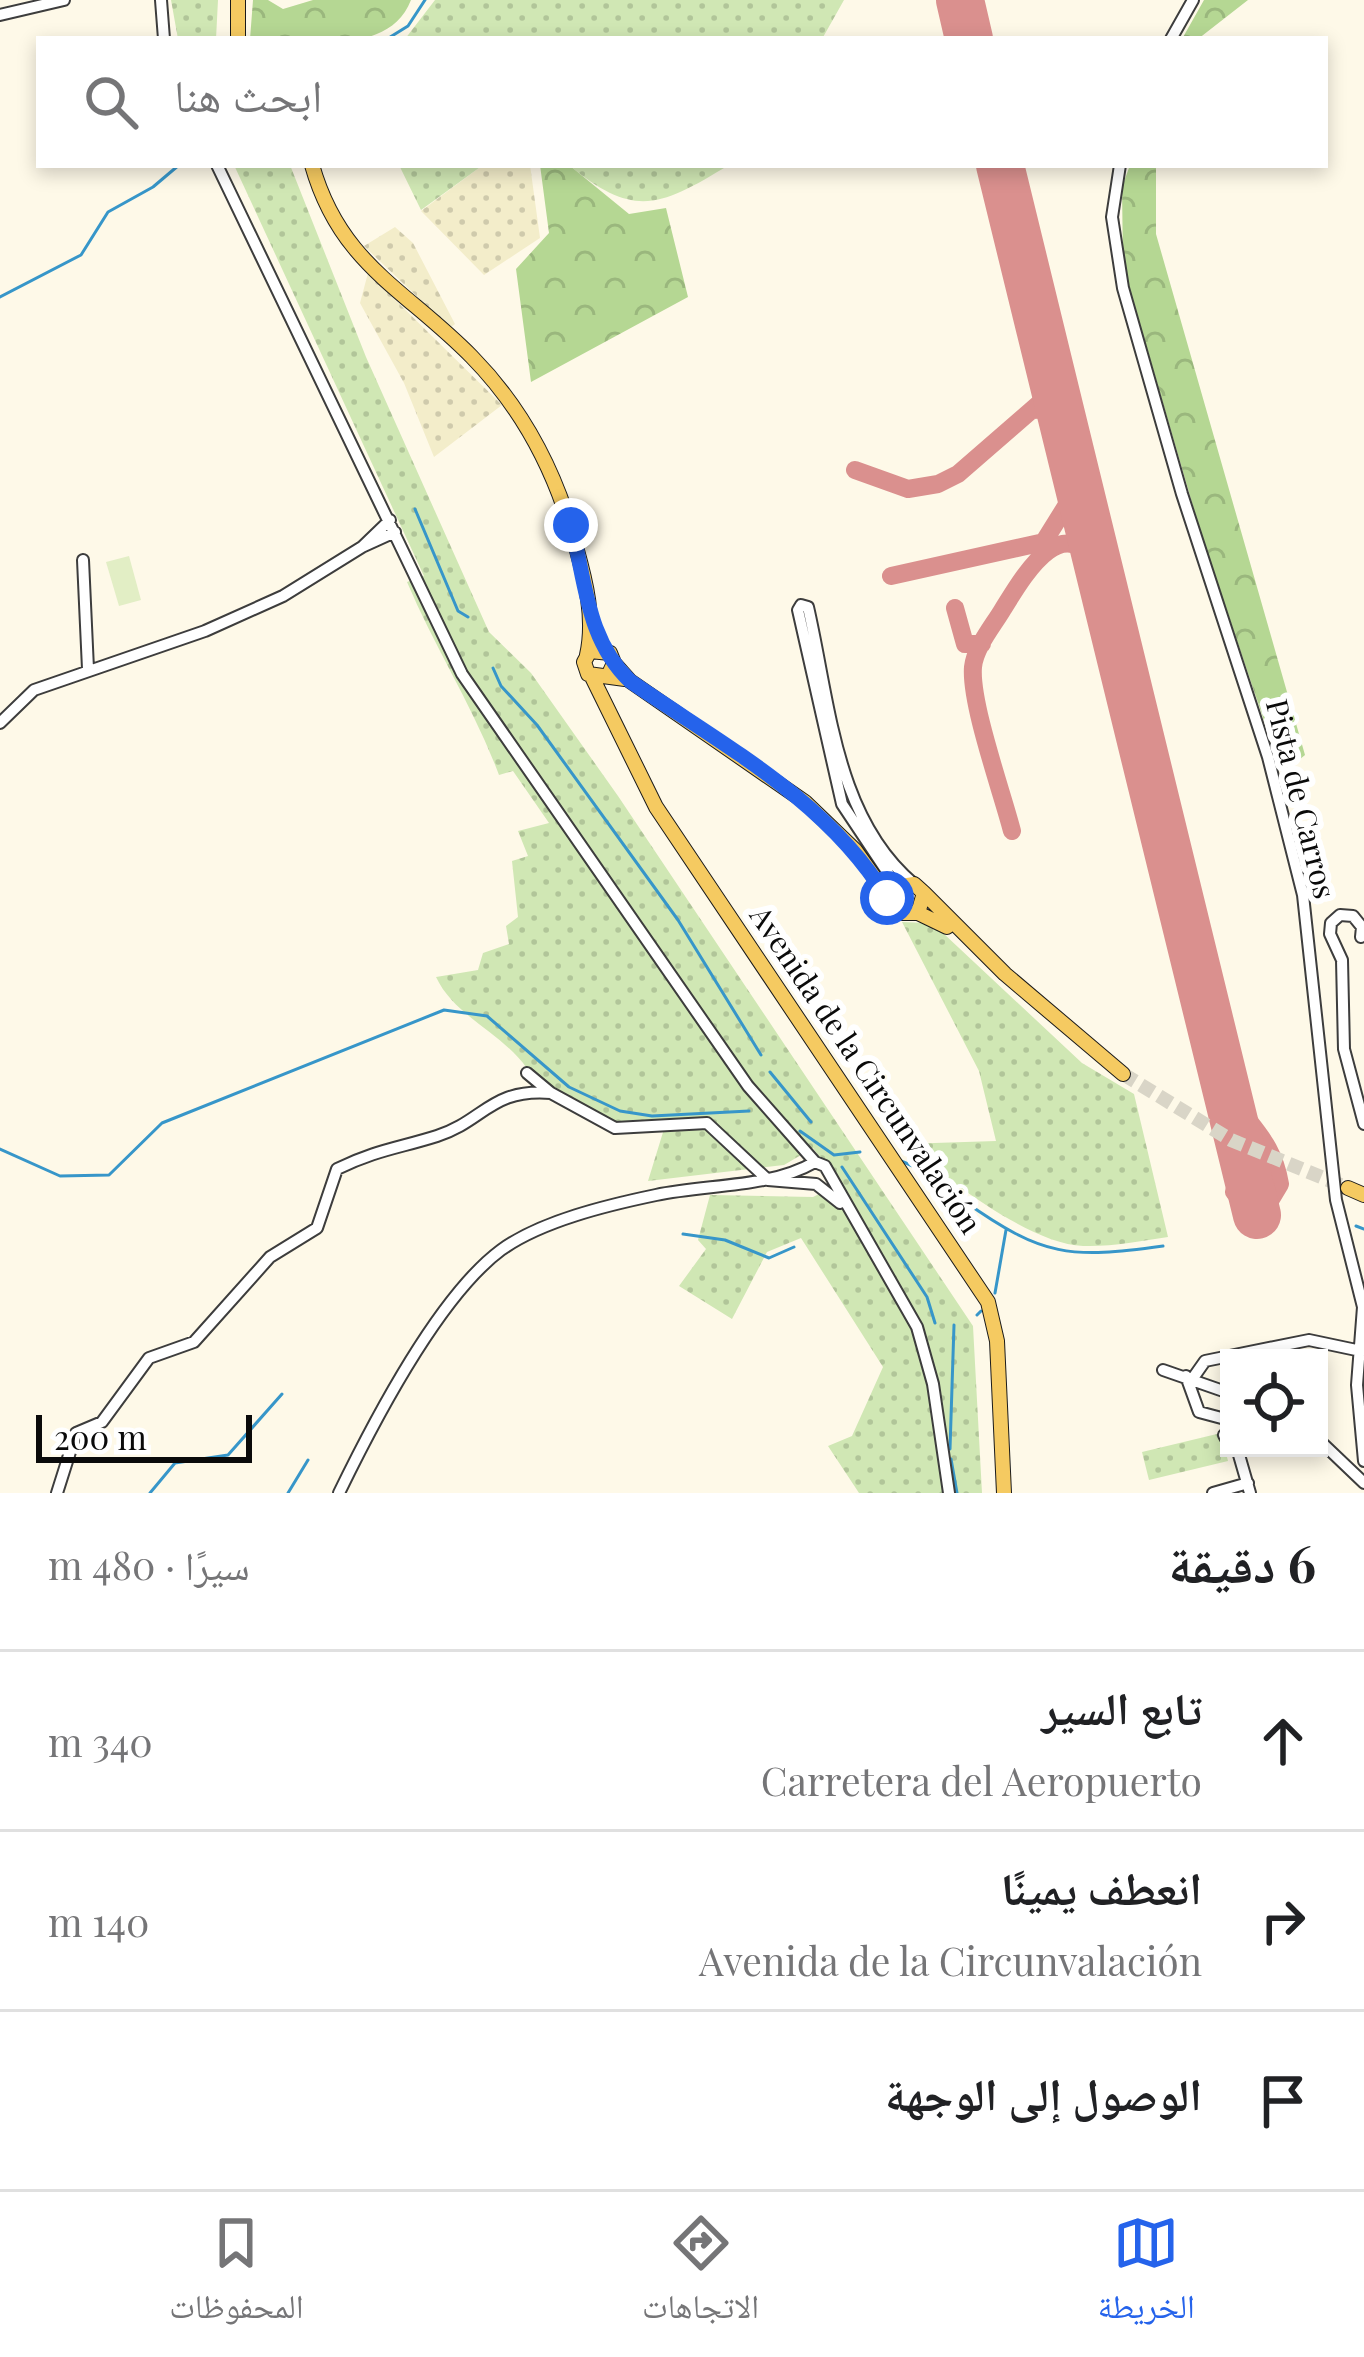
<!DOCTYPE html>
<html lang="ar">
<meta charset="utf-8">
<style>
body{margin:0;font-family:"Playfair Display","Noto Naskh Arabic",serif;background:#f2f2f2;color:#202124;direction:rtl}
.controls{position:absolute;right:36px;bottom:36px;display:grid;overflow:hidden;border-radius:0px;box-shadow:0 6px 18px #0003}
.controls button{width:108px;height:108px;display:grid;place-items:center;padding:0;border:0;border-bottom:3px solid #e0e0e0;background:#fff;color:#202124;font:60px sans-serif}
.scale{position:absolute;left:36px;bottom:30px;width:216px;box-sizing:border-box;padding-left:12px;border:6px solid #0a0a0a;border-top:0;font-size:33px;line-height:42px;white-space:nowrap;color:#0a0a0a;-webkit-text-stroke:9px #fff;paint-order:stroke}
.stop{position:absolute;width:36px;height:36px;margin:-27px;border:9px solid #2563eb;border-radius:50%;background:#fff}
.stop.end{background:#2563eb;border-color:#fff;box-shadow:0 3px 12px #0008}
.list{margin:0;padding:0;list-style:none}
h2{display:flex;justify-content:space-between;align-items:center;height:156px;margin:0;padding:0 48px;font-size:51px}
h2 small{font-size:39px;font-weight:400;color:#757577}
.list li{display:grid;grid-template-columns:78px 1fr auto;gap:36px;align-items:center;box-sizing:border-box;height:180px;padding:0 48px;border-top:3px solid #e0e0e0}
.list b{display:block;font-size:45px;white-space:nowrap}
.list p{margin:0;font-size:39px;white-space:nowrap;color:#757577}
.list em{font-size:39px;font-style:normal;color:#757577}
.icon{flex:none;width:66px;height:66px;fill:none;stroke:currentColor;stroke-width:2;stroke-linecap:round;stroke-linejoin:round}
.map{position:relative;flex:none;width:1364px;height:1493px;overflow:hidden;direction:ltr}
.search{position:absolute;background:#fff;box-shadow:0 6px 18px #0003;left:36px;right:36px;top:36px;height:132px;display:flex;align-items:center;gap:30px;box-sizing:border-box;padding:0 42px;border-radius:0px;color:#757577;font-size:45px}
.sheet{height:696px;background:#fff}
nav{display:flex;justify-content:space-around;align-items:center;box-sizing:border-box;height:168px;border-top:3px solid #e0e0e0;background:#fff;font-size:33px;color:#757577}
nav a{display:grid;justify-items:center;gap:6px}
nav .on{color:#2563eb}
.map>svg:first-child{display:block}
.farmland{fill:url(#farmland-dots)}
.green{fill:url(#green-dots)}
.forest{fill:url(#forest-crowns)}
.pitch{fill:#e2eec5}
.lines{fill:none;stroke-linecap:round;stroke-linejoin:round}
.stream{stroke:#3796c9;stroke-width:3}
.taxiway{stroke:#da908e;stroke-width:18}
.runway{stroke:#da908e;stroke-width:48}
.major-tunnel{stroke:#d9d5c7;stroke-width:14;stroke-dasharray:14 7;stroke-linecap:butt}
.minor-casing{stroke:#3d3d3d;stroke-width:14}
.major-casing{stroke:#1b1b1b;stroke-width:16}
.minor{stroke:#fff;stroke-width:10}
.major{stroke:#f5ca61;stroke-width:14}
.route{stroke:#2563eb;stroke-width:15}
.labels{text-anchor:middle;stroke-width:12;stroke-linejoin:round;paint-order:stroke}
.street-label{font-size:30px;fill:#0a0a0a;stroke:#fff}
</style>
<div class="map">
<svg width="1364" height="1493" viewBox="0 0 1364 1493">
<defs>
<pattern id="farmland-dots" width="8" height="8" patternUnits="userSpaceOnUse" patternTransform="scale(3)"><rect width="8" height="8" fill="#f3edca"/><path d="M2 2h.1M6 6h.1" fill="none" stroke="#cfcaac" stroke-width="1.8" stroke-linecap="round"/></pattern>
<pattern id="green-dots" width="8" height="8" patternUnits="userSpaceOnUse" patternTransform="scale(3)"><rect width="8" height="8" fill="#d0e7b4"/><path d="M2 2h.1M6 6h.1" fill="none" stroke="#b1c599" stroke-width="1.8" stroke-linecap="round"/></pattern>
<pattern id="forest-crowns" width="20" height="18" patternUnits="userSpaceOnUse" patternTransform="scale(3)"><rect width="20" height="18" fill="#b5d793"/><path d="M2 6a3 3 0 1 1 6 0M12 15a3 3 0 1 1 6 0" fill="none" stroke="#9ab77d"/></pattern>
</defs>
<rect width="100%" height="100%" fill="#fef9e8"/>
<path class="farmland" d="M483,165h47l10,73 -56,37 -63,-64z
M395,227l18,16 42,81 -5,4 -86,-82z
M368,273l134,132 -68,52 -30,-74 -44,-80z"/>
<path class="green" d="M171,0h47l-2,39h-38z
M435,0h409l-22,39h-417z
M234,165h56l76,192 123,275 42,41 87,123 355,530 9,167h-123l-31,-47 24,-10 31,-69 -82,-129 -34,14 -35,67 -53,-33 27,-37 -8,-9 12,-45 103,2 26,-13 -26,-36 -29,17 -136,16 16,-52c-77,11 -62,-18 -125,-33 -13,-57 -80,-70 -103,-119l42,-7 5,-17 26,-9 -3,-18 12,-9 -6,-56 16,-5 -10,-25 31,-8 -36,-52 -14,4c-25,-67 -64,-127 -92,-193l17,-6z
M399,165h84l-62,45z
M569,165h160c-68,41 -94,55 -160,0z
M902,922l24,1 17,10 139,130 52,31 34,143c-28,4 -57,10 -85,9 -54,-2 -138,-69 -180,-102l93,-3 -17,-70z
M1221,1433l7,28 -79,19 -7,-28z"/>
<path class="forest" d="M253,0h15l15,9 30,-9h98c-23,59 -109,39 -161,39z
M1204,0h44l-50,39h-16z
M540,165h29l60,49 37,-6 22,89 -157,85 -15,-113 33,-36z
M1130,165h26v69l149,521 -23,19 -80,-237 -79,-271 -1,-79z"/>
<path class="pitch" d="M129,556l12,44 -22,6 -13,-44z"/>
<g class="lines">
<path class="stream" d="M387,39l21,-13 17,-26
M0,297l81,-42 27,-43 45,-25 26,-22
M415,509l43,102 10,6
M493,668l8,18 36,39 141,195 83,135
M770,1072l41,50
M800,1131l34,24 26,-3
M0,1149l60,27 49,-1 53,-52 282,-113 43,6 82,71 51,24 32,5 97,-5
M901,1161c24,9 42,25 63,40 79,56 106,58 199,45
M842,1167l85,130 8,26
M1356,1226l8,3
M683,1234l42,6 44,18 25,-11
M995,1293l11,-63
M977,1315l4,-4
M950,1449l4,-124
M951,1459l6,34
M150,1493l25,-30 53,-8 54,-61
M288,1493l20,-33"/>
<path class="taxiway" d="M1033,410l15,-1 15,11
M855,470l53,19 30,-5 20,-10 84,-73 9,-19 -1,-15
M1040,548l28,-45 7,-31
M891,576l153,-34
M955,608l10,36h17
M1012,831c-10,-39 -42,-128 -39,-164 2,-20 20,-41 30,-58 21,-34 62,-105 97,-37
M1224,1077c14,46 47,53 56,107l-12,20 -22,1 -12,-13 9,-38"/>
<path class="runway" d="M960,0l9,39
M1000,165l257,1050"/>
<path class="major-tunnel" d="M1123,1074l108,66 112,46"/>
<defs>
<path id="minor" d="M161,0l3,39
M0,15l64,-15
M1171,39l22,-39
M217,165l245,509 286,412 67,76
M1120,165l-8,52 11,71 59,206 86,263 35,138 33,305 27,107 -6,78 7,76
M390,520l-28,27 33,-15
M83,560l5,109
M0,723l34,-33 171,-59 78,-35 79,-49
M898,888l-56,-84 -44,-194 3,-5 7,2c22,95 27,211 106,277
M1361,937l1,-10 -9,-11 -13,-1 -9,8 -1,11 12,26 2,89 20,75
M527,1073l24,20 64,35 92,-5 61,57 48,4 24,19
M1163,1370l66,23
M1186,1376l13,36 30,8
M1193,1378l12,-17 104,-21 52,11
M1229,1431l-5,4 5,9
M1319,1440l45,43
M1237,1448l13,45
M57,1493l19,-60 26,-11 47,-64 45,-16 76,-85 47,-29 20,-59c39,-19 62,-21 100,-33 47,-15 54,-48 114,-43
M339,1493c34,-70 100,-197 162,-243 40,-29 107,-45 155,-55 53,-11 114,-7 159,-33l10,4 92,161 16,57 16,109
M1213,1493l35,-10"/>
<path id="major" d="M238,39v-39
M312,165c28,99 92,123 160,192 53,54 85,117 104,190 10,35 19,72 11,108
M614,663l16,18 175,121 50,48 39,55
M609,674l5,-11 -4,-10 -20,-2 -6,11 4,12 37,5
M592,677l64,130 332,495 9,39 7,152
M924,893l81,81 118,100
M918,913l6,-20 -10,-9 -13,2 -8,15 7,12h18l29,14
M1348,1188l16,7"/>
</defs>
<use href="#minor" class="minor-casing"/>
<use href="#major" class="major-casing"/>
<use href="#minor" class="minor"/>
<use href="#major" class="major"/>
</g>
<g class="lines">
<path class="route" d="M571,525c15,56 15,114 59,156 94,65 196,118 257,217"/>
</g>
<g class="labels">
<g class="street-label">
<text transform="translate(1300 799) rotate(76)" y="10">Pista de Carros</text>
<text transform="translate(865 1070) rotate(56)" y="10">Avenida de la Circunvalación</text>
</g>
</g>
</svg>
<div class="controls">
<button><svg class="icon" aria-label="locate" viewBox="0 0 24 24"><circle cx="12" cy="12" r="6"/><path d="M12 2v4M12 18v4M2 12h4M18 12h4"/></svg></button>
</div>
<div class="scale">200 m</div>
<div class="stop" style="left:887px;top:898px"></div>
<div class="stop end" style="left:571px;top:525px"></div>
<div class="search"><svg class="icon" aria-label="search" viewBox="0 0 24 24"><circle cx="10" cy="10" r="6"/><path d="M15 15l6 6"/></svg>ابحث هنا</div>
</div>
<section class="sheet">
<h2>6 دقيقة<small>سيرًا · 480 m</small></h2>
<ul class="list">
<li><svg class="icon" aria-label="ahead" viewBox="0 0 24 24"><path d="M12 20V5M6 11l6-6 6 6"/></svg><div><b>تابع السير</b><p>Carretera del Aeropuerto</p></div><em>340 m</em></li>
<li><svg class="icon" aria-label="right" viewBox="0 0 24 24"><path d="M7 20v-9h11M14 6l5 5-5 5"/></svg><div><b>انعطف يمينًا</b><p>Avenida de la Circunvalación</p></div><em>140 m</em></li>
<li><svg class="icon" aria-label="arrive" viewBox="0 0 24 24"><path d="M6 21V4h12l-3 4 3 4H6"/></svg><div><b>الوصول إلى الوجهة</b></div></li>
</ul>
</section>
<nav>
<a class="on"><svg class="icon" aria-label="map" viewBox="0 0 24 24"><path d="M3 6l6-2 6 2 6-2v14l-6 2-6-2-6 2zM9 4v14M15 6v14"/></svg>الخريطة</a>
<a><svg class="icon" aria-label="directions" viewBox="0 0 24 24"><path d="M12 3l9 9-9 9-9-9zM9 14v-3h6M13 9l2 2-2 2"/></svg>الاتجاهات</a>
<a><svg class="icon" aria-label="saved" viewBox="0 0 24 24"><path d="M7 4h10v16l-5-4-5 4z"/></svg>المحفوظات</a>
</nav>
